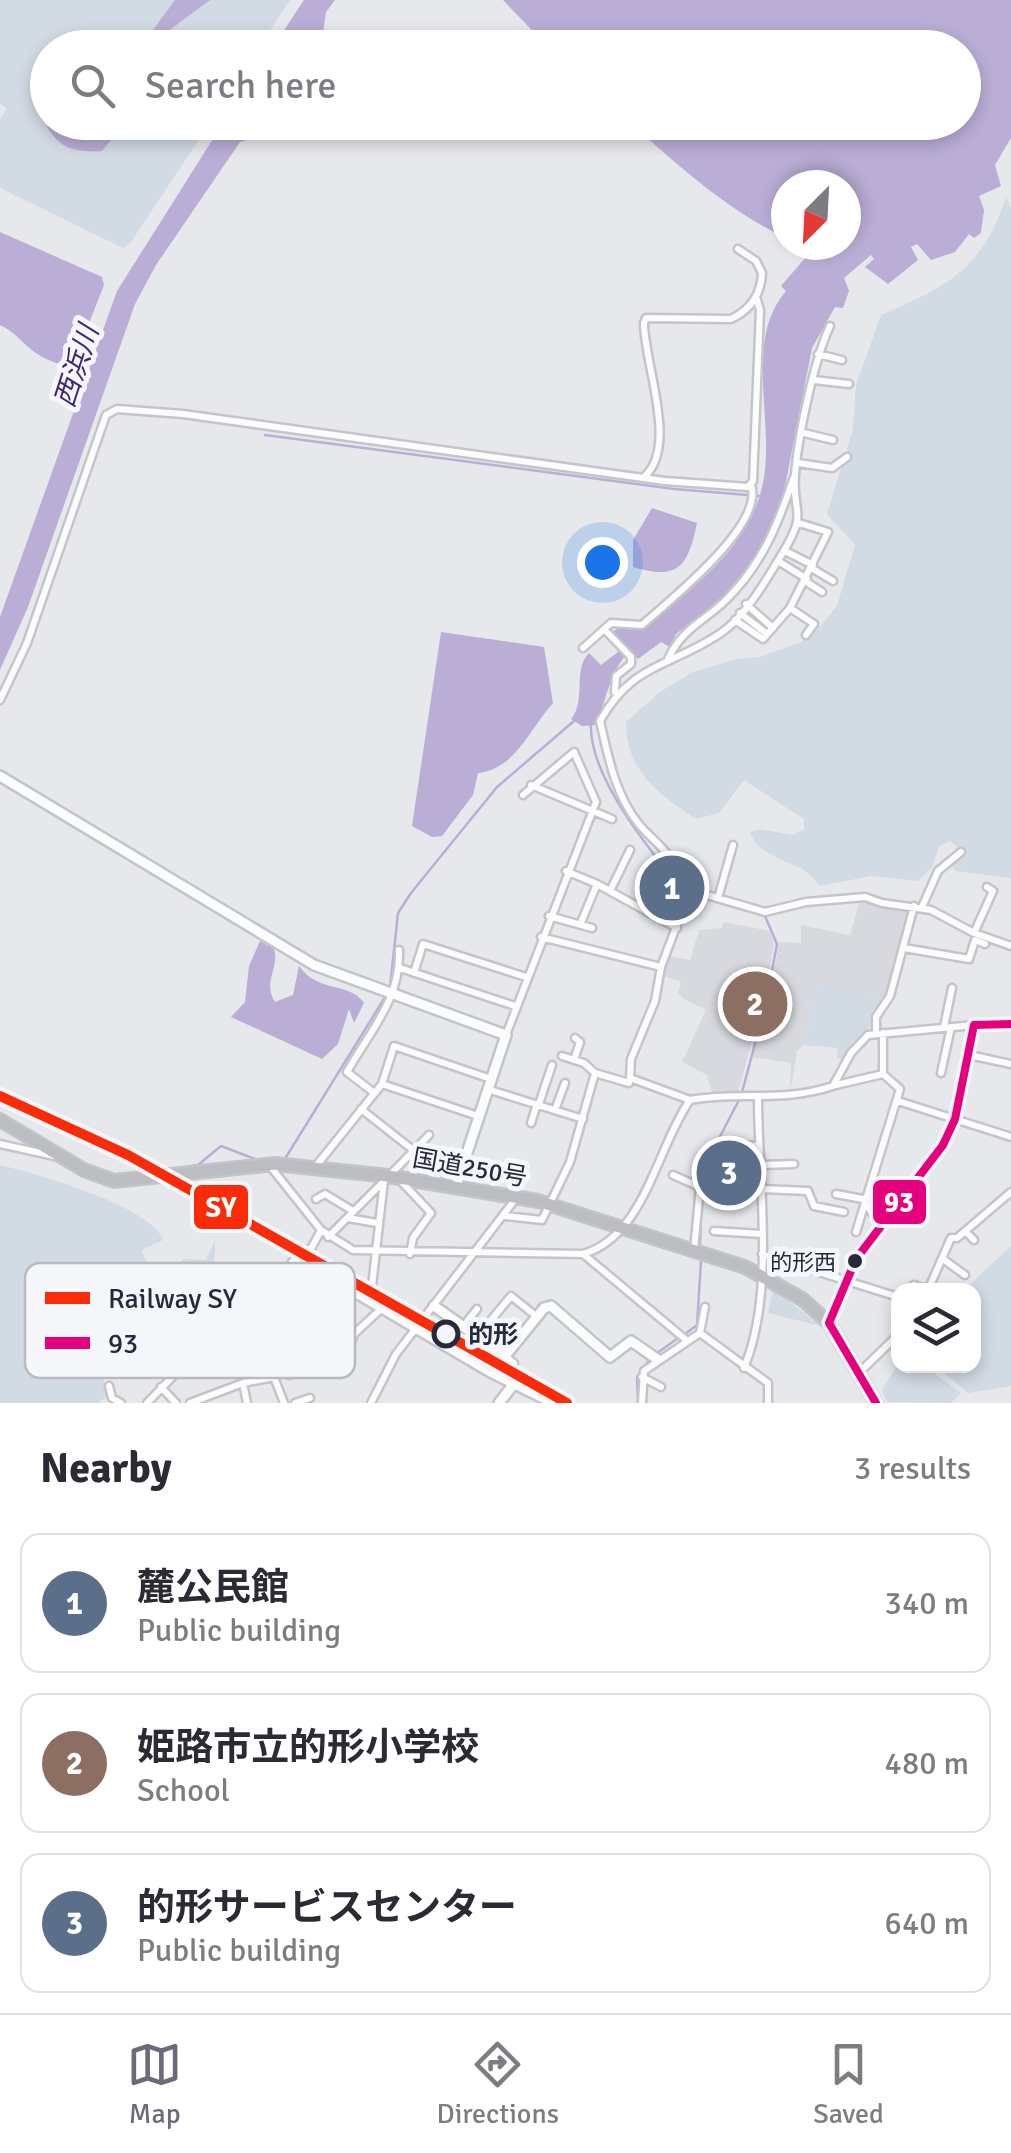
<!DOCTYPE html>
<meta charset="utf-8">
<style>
body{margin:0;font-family:Signika,"Noto Sans JP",sans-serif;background:#f2f2f3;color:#2b2b33}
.controls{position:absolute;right:30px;bottom:30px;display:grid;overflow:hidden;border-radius:20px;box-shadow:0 5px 15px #0003}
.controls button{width:90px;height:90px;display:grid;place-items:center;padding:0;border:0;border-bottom:2px solid #e1e1e2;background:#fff;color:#2b2b33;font:50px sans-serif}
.compass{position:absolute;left:771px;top:170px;width:90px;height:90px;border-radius:50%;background:#fff;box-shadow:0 5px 15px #0003;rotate:204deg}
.you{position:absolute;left:602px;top:562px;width:35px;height:35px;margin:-25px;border:8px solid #fff;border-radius:50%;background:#1a73e8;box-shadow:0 0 0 15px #1a73e833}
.badge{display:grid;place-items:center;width:65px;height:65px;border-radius:50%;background:#6a6b7a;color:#fff;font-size:32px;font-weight:700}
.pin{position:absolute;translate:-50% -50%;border:5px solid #fff;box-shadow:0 2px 10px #0006}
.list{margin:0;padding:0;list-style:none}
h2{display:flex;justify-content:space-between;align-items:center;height:130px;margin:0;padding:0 40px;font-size:42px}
h2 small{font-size:32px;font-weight:400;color:#7c7c81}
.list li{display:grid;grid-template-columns:65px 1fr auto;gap:30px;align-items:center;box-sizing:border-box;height:140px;margin:0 20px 20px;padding:0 20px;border:2px solid #e1e1e2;border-radius:20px}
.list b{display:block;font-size:38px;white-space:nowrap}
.list p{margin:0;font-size:32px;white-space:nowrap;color:#7c7c81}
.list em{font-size:32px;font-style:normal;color:#7c7c81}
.icon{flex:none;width:55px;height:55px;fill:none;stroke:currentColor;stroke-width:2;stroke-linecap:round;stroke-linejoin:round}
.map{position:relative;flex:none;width:1011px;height:1403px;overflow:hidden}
.search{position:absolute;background:#fff;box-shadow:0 5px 15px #0003;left:30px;right:30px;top:30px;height:110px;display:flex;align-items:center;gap:25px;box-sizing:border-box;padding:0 35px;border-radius:55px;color:#7c7c81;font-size:38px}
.sheet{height:610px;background:#fff}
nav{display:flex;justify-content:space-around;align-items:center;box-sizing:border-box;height:140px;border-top:2px solid #e1e1e2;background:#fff;font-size:28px;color:#7c7c81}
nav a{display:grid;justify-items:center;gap:5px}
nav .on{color:#6a6b7a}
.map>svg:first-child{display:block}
.built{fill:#d7d9df}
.green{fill:#d2dae3}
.water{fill:#baadd6}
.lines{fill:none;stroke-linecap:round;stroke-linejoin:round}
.stream{stroke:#baadd6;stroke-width:2.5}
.street-casing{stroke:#c5c5c9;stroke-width:11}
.secondary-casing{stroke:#c3c4c9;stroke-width:14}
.highway-casing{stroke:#c3c4ca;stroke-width:16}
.street{stroke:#fbfcfc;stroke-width:6}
.secondary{stroke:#fbfcfc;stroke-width:9}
.highway{stroke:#bcbdc2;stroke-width:11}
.bus-1-casing{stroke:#f6f7fa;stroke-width:15}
.bus-1{stroke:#e5007d;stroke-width:8}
.rail-1-casing{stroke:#f6f7fa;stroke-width:18}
.rail-1{stroke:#fa2b08;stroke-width:10}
.bus-dot{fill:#26283d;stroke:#f6f7fa;stroke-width:4}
.stop-dot{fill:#f6f7fa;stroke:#26283d;stroke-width:5}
.labels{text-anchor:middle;stroke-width:10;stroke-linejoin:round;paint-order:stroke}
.bus-label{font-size:22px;fill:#26283d;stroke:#f6f7fa;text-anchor:end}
.street-label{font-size:25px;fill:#26283d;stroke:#f6f7fa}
.stop-label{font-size:25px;font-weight:bold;fill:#26283d;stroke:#f6f7fa;text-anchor:start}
.water-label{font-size:28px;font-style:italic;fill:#422673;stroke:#f6f7fa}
.key{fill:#f6f7fa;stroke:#b8b9c1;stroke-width:2.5}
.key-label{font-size:28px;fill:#26283d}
.line-badge{stroke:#f6f7fa;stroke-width:4}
.badge-label{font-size:28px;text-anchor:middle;font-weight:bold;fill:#fff}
</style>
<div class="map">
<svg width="1011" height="1403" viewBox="0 0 1011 1403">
<rect width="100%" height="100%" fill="#e7e8ec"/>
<path class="built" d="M860,901l50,10 -17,65 -11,23 -63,-14 -15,60 -7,6 -7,42 1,-30 -39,-6 1,-19 -16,58h-24l-6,-21 -25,-13 24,-52 -22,-11 -6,-6 3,-11 -18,-6 7,-20 20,4 9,-30 22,-2 3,-6 46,9 4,12 -9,51 5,1 9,-53 22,1v-18l49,10z"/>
<path class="green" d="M0,0h290l-31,47 -211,1v74l162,1 -79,119 -8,6 -123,-60v-68l7,-12 -7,-4z
M1006,197l5,11v670l-56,-7 -3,-5 11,-15 -13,-10 -11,5 -7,21 -14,14 -46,-5 -53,10c-15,-28 -56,-22 -69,-53l9,-4 34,6 11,-6v-10l-60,-39 -25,33 -23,6c-37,-24 -71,-50 -70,-97l34,-30 33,-20 44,-13 23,-2 41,-15 17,-13 19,-23 18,-61 -28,-31 26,-85 3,-44 25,-70c67,-29 101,-45 125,-118z
M819,984l63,15 -11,15 -2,15 -17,15 -9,15 -6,-1 1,-10 -34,-3z
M0,1165c35,8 153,42 163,75l-21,10c2,10 12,24 22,29l19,-20 23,1 9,-20c2,50 -15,33 -34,59 -6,9 -10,21 -14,30l-18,2 -7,8 -26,3 -9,10 -9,2 9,42 -9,7h-98z
M1011,1246v140l-43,7 -26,-22 -7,3 26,19 -10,10 -64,-1 -5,-12 16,-26 76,2v-76h-10z
M773,1288l47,38 -52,-13z"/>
<path class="water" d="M175,0h35l-58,43 -2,-9z
M304,0h31l-9,12 -5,35h-48z
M503,0h508v138l-16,27 6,21 -22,10 5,14 -3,23 -7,5 -5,-4 -14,18 -24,8 -14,-16 -6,3 7,13 -30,24 -23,-17 9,-8 -3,-4 -27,23 5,13 -6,17 -8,-1 -23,41 -32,164 -18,37 -40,49 -46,36 -6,13 -9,-5 -23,17 -8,-8c-19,17 -24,49 -34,74l-14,1 -11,-7c16,-19 1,-49 18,-66l12,12 25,-19 -15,-13 10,-7 25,2c43,-38 97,-76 114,-133 20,-64 -20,-150 26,-204l-5,-5 31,-36 -6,-5h40v-60h-60v53c-58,-27 -108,-73 -156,-115l334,-1v-74l-416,-1z
M49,123h59l3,17 -9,11c-26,1 -41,-1 -55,-24z
M223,123h52l-8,12 -27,7 -84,123 -21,39 -107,303 -28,63v-53l117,-326z
M0,232l102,45 2,8 -22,56h-9l-10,13 -1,11c-37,-11 -37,-28 -62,-40z
M652,508l45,15c-9,43 -18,58 -64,44v-27z
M441,632l103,15 9,56c-23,25 -37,66 -75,70l-5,22 -31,41 -10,1 -20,-11z
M260,941l14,8c6,19 -12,33 1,53l18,-7 6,-29c20,28 50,15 65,37l-10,20 -5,-14 -11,35 -16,15 -91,-42 14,-15 4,-36z"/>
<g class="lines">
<path class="stream" d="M265,435l409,54 86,7
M591,723c-3,53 61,131 94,169
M692,895l73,21 12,28 -11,59 -25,93 -31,60 -8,30
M390,987l8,-74 13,-20 86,-106 77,-66
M283,1162l104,-168
M170,1170l28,-5 23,-19 39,15
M700,1246l1,-37
M685,1334l12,-9 4,-64
M656,1354l22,-16
M638,1403l-1,-26 13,-18"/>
<defs>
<path id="street" d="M830,326c-16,34 -32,110 -35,149 -3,41 14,35 -13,79 -15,25 -37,63 -61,79 -50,34 -88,29 -121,88 8,35 15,73 38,102 9,12 24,22 32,35 7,12 8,22 20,32l75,22 41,-10 59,-5 17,6 49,7 43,23 37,13
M818,354l24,6
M814,380l35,4
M804,433l29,7
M798,463l34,5 15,-11
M644,477c35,-30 0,-113 0,-154l2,-5 85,1c19,-9 30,-24 31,-46l-6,-12 -18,-12
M785,551l28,14
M778,561l29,18
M813,569l20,12
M805,581l17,11
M746,604l27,24
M790,608l24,16 -8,11
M740,613l27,21
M735,620l28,19 27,-31 38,-76 -29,-9
M604,629l27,28v7l-15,12 -1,16
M583,648l28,-25 31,2c28,-25 123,-100 109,-140
M668,659c15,-32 36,-37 59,-60 36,-36 51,-75 67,-122
M0,700l27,-57 79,-228 11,-6 66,5 482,67 83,6 5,-6 7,-171 -4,-13
M531,785l81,34
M566,871l31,13 -17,41
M597,884l80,44
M610,891l20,-41
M718,898l15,-53
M922,907l16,-36 23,-19
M644,908l11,-23
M549,916l43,12
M974,933l19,-42 -6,-4
M541,937l120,30
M904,948l65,11 6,-19 10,4
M400,968l115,38
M414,973l9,-29 103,33
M944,1027l8,-39
M876,1033v-16l14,-21 24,-90
M883,1033v41
M506,1035l90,-233 -22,-50 -51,43
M969,1055l42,9
M562,1056l22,7 11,10
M574,1060l6,-18 -5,-4
M941,1073l10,-46
M836,1085l47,-11 17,15 -44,143
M487,1089l96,30
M373,1092l-26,-20c23,-41 54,-73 52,-122
M690,1100l-60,-22 1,-19 24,-58 6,-34 29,-77
M898,1101l113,36
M539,1104l13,-39
M361,1109l52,41
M555,1110l10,-27
M478,1116l-96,-32 12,-38 97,33
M531,1123l6,-19
M0,1144l54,12
M736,1145l22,1
M760,1165l34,-1
M270,1166l51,64 32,20 230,4c62,-18 73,-105 107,-154 50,-9 91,3 143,-14l18,-33 17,-18 106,-10
M316,1166l66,-82
M673,1175l27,12 -6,63
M399,1179l32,34 -18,25 -3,16
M760,1189l48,2 6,15 30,6
M836,1194l27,5 18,28
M316,1199l9,-5 28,17
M505,1216l37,4 28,-58 25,-89 34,10 1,-5
M348,1218l29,5
M714,1231l48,3
M965,1231l9,9
M328,1237l56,-56
M583,1254l102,85
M762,1254l136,43
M296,1259l193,114 61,30
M943,1259l22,16
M372,1286l12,-105 45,-46
M907,1290l7,-5 13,5
M928,1290l23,-52h6l54,-46
M309,1323l18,40
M462,1328l15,-19
M700,1333l68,50v20
M477,1337l34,-41 25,20
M272,1349l2,28 10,26
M291,1354l2,20
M505,1356l9,7
M865,1367l33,-32
M744,1368c32,-77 14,-187 14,-269
M289,1375l55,-18 11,-24 27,-25
M642,1377l19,10
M243,1383l4,20
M109,1386l3,12 9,5
M161,1387l15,16
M147,1403l64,-66 60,-31 21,-44 20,-15 9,-17
M190,1403l53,-20 31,-6
M295,1403l15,-5
M371,1403l25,-49 121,-157
M642,1403l2,-32 56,-38 5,-26"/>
<path id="secondary" d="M0,776l314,189 192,70 -50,151
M434,1306l71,50 39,-48 7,-2 59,51 21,-16 26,18
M829,1323l27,-64 87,-114 12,-26 19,-94 37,-1
M499,1403l14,-18"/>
<path id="highway" d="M0,1120l84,50 30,11 161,-17 113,12 150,25 207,66 57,32 27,24 47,80"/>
</defs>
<use href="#street" class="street-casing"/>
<use href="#secondary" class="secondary-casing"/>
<use href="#highway" class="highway-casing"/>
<use href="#street" class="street"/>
<use href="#secondary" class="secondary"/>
<use href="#highway" class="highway"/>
<defs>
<path id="bus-1" d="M876,1403l-47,-80 27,-64 87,-114 12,-26 19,-94 37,-1"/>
</defs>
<use href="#bus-1" class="bus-1-casing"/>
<use href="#bus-1" class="bus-1"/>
<defs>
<path id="rail-1" d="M0,1096l128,59 439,248"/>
</defs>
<use href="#rail-1" class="rail-1-casing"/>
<use href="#rail-1" class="rail-1"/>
</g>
<circle class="bus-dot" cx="855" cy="1261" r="9"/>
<circle class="stop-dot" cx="446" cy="1334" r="12"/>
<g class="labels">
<g class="bus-label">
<text x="836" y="1270">的形西</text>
</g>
<g class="street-label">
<text transform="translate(470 1167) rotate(10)" y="9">国道250号</text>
</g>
<g class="stop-label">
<text x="468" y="1343">的形</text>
</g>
<g class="water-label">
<text transform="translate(76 366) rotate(-72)" y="10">西浜川</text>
</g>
</g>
<rect x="25" y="1263" width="330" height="115" rx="15" class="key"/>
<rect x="45" y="1292" width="45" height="12" fill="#fa2b08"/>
<rect x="45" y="1337" width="45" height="12" fill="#e5007d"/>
<g class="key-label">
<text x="108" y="1308">Railway SY</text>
<text x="108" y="1353">93</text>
</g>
<g class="line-badge">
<rect x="871" y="1178" width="57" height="48" rx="10" fill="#e5007d"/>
<rect x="192" y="1183" width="58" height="48" rx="10" fill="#fa2b08"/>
</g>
<g class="badge-label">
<text x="899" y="1212">93</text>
<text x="221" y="1217">SY</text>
</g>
</svg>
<div class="controls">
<button><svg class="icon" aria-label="layers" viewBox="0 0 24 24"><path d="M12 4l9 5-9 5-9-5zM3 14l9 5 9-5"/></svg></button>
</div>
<svg class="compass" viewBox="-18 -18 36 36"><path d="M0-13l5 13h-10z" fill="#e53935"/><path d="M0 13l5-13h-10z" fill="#7c7c81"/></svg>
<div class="you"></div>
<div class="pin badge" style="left:672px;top:888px;background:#5c6f8a">1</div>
<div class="pin badge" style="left:755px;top:1004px;background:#8d6e63">2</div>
<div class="pin badge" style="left:729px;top:1173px;background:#5c6f8a">3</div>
<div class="search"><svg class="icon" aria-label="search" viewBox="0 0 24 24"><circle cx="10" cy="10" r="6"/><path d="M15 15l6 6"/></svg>Search here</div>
</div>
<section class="sheet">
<h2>Nearby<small>3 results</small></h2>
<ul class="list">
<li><span class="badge" style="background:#5c6f8a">1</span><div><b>麓公民館</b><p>Public building</p></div><em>340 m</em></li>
<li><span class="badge" style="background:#8d6e63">2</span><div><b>姫路市立的形小学校</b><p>School</p></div><em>480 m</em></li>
<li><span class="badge" style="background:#5c6f8a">3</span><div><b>的形サービスセンター</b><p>Public building</p></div><em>640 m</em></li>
</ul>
</section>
<nav>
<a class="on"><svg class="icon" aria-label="map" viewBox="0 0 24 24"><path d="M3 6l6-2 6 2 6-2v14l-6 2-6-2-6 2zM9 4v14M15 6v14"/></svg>Map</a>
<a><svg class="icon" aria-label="directions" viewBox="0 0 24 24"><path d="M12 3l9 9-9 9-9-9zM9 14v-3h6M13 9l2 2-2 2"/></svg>Directions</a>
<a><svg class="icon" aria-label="saved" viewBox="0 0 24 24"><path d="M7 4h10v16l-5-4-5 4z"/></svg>Saved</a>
</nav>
